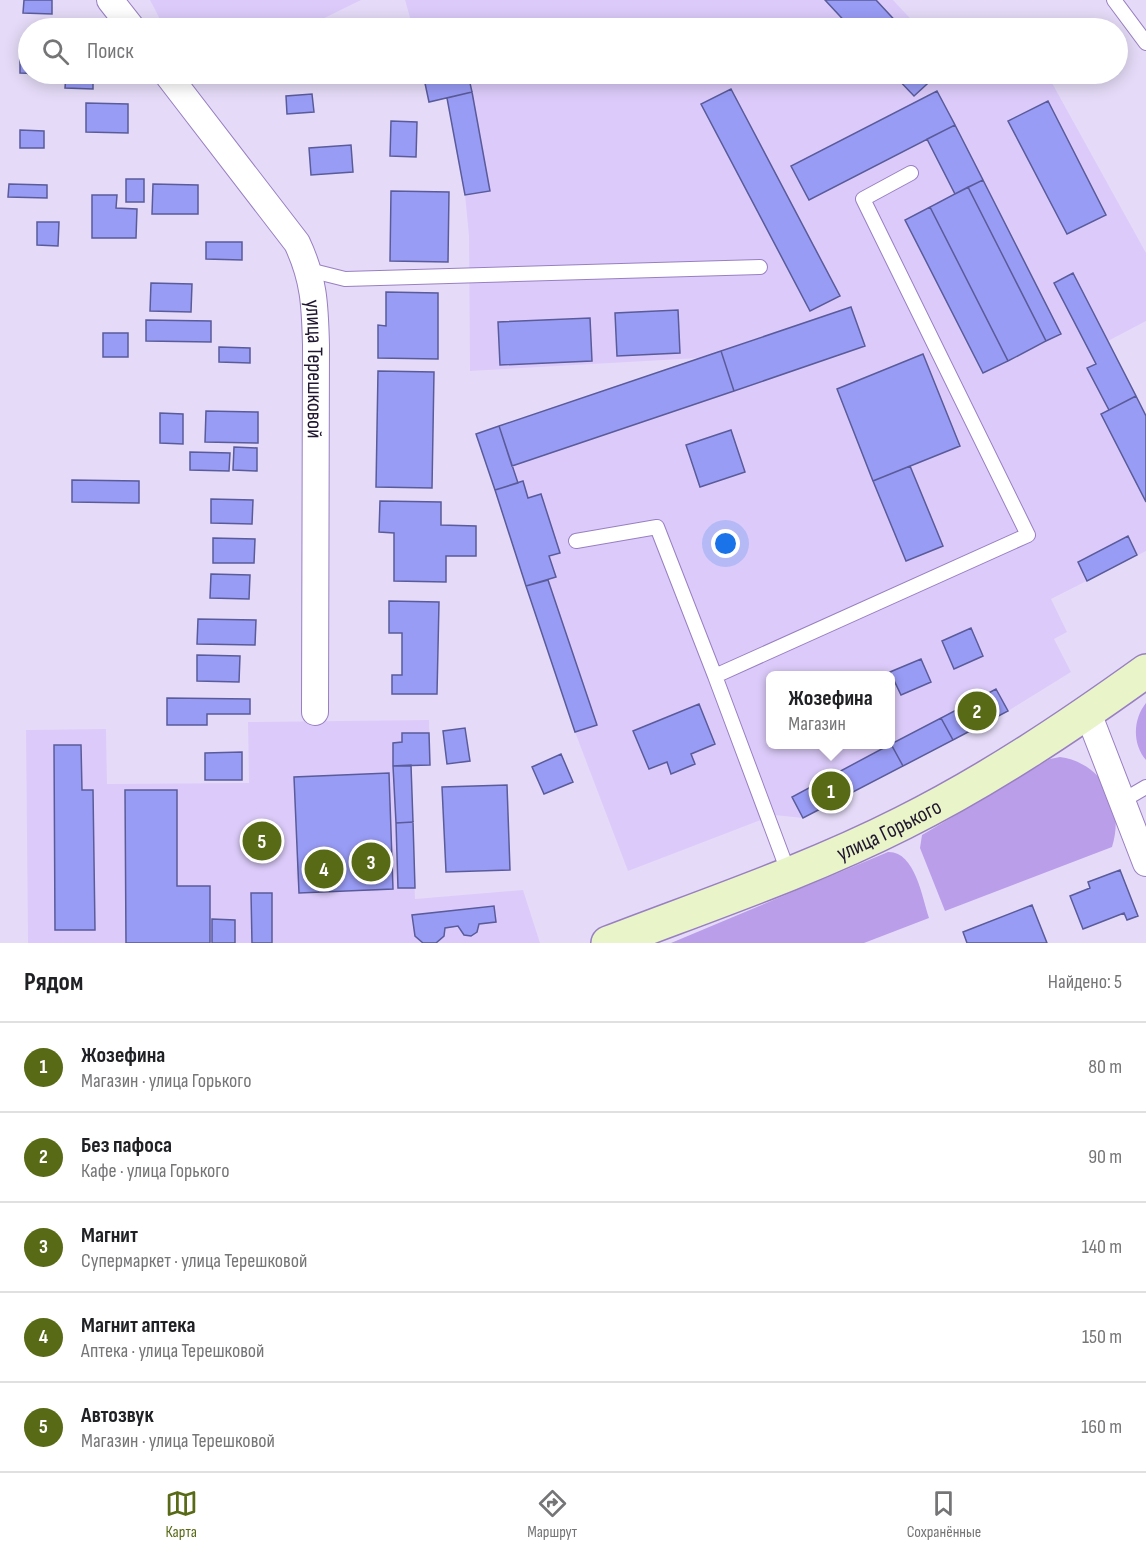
<!DOCTYPE html>
<html lang="ru">
<meta charset="utf-8">
<style>
body{margin:0;font-family:"Sofia Sans Condensed",sans-serif;background:#f2f2f2;color:#202124}
.you{position:absolute;left:726px;top:544px;width:21px;height:21px;margin:-15px;border:4px solid #fff;border-radius:50%;background:#1a73e8;box-shadow:0 0 0 9px #1a73e833}
.badge{display:grid;place-items:center;width:39px;height:39px;border-radius:50%;background:#586a16;color:#fff;font-size:20px;font-weight:700}
.pin{position:absolute;translate:-50% -50%;border:3px solid #fff;box-shadow:0 2px 6px #0006}
.popup{position:absolute;left:766px;top:671px;width:129px;height:78px;box-sizing:border-box;display:grid;place-content:center;border-radius:9px;background:#fff;filter:drop-shadow(0 2px 4px #0005);font-size:20px;white-space:nowrap;color:#757577}
.popup b{font-size:22px;color:#202124}
.popup::after{content:'';position:absolute;left:50%;top:100%;margin-left:-12px;border:12px solid transparent;border-top-color:#fff}
.list{margin:0;padding:0;list-style:none}
h2{display:flex;justify-content:space-between;align-items:center;height:78px;margin:0;padding:0 24px;font-size:26px}
h2 small{font-size:20px;font-weight:400;color:#757577}
.list li{display:grid;grid-template-columns:39px 1fr auto;gap:18px;align-items:center;box-sizing:border-box;height:90px;padding:0 24px;border-top:2px solid #e0e0e0}
.list b{display:block;font-size:22px;white-space:nowrap}
.list p{margin:0;font-size:20px;white-space:nowrap;color:#757577}
.list em{font-size:20px;font-style:normal;color:#757577}
.icon{flex:none;width:33px;height:33px;fill:none;stroke:currentColor;stroke-width:2;stroke-linecap:round;stroke-linejoin:round}
.map{position:relative;flex:none;width:1146px;height:943px;overflow:hidden}
.search{position:absolute;background:#fff;box-shadow:0 3px 15px #0003;left:18px;right:18px;top:18px;height:66px;display:flex;align-items:center;gap:15px;box-sizing:border-box;padding:0 21px;border-radius:33px;color:#757577;font-size:22px}
.sheet{height:528px;background:#fff}
nav{display:flex;justify-content:space-around;align-items:center;box-sizing:border-box;height:84px;border-top:2px solid #e0e0e0;background:#fff;font-size:16px;color:#757577}
nav a{display:grid;justify-items:center;gap:3px}
nav .on{color:#586a16}
.map>svg:first-child{display:block}
.built{fill:#dccbfa;fill-rule:evenodd}
.green{fill:#bb9eea}
.building{fill:#999cf5;stroke:#5a5b9a;stroke-width:1.5}
.lines{fill:none;stroke-linecap:round;stroke-linejoin:round}
.lane-casing{stroke:#987fc1;stroke-width:16}
.street-casing{stroke:#987fc1;stroke-width:28}
.secondary-casing{stroke:#987fc1;stroke-width:36}
.lane{stroke:#fff;stroke-width:14}
.street{stroke:#fff;stroke-width:26}
.secondary{stroke:#eaf4c9;stroke-width:33}
.labels{text-anchor:middle;stroke-width:5;stroke-linejoin:round;paint-order:stroke}
.street-label{font-size:22px;fill:#201630;stroke:#e5dbf8}
</style>
<div class="map">
<svg width="1146" height="943" viewBox="0 0 1146 943">
<rect width="100%" height="100%" fill="#e5dbf8"/>
<path class="built" d="M150,0h211l-57,28h-137l-4,-3z
M405,0h488l26,28h-506z
M423,74h624l99,179v68l-38,20 38,75v135l-95,48 16,33 -13,7 17,33 -63,39 -205,107 -29,-3 -146,56 -53,-139 -99,-298 223,-76 -229,13 -1,-135 -4,-41 -18,-97 -18,4zM771,676h120v68h-120z
M429,720l1,45h-19l4,134 108,-9 17,53h-512l-2,-213 80,-1 1,55 142,-1 -1,-61z"/>
<path class="green" d="M1146,703v57c-14,-16 -13,-41 0,-57z
M1060,757c43,6 65,49 52,90l-167,64 -25,-63 2,-13 128,-76z
M888,852c27,-1 34,45 41,66l-65,25h-193z"/>
<path class="building" d="M24,0h28v14l-29,-1z
M825,0h51l26,28h-51z
M20,47h8v27h22l-30,-1z
M66,74h27v15l-28,-1z
M423,74h45l4,18 -43,10z
M893,74h45l-24,22z
M731,89l109,207 -30,15 -109,-207z
M937,91l18,34 -146,75 -18,-34z
M472,92l18,99 -25,4 -18,-97z
M312,94l2,18 -27,2 -1,-18z
M1048,101l58,114 -39,19 -59,-113z
M86,103l42,1v29l-42,-1z
M391,121l26,1 -1,35 -26,-1z
M955,125l28,55 -28,14 -28,-55z
M20,130l24,1v17h-24z
M351,145l2,27 -42,3 -2,-27z
M126,179h18v23h-18z
M983,180l78,154 -15,7 -78,-154z
M9,184l38,1v13l-39,-1z
M153,184l45,1v29h-46z
M968,187l78,154 -38,20 -78,-154z
M391,191l58,1 -1,70 -58,-1z
M92,195h25l-1,13 21,1 -1,29h-44z
M930,207l78,154 -25,12 -78,-153z
M37,222h22l-1,24 -21,-1z
M206,242h36v18l-36,-1z
M1073,273l63,123 -27,14 -22,-42 9,-4 -42,-81z
M151,283l41,1 -1,28 -41,-1z
M386,292l52,1v66l-60,-1v-33l8,1z
M851,307l14,39 -131,45 -13,-40z
M678,310l2,43 -63,3 -2,-43z
M590,318l2,43 -92,4 -2,-43z
M146,320l65,1v21l-65,-1z
M103,333h25v24h-25z
M219,347l31,1v15l-31,-1z
M721,351l13,40 -222,75 -13,-40z
M923,354l37,92 -87,35 -36,-92z
M378,371l56,1 -2,116 -56,-1z
M1136,396l10,20v86l-45,-88z
M206,411l52,1v31l-53,-1z
M160,413l23,1v30l-23,-1z
M499,426l19,57 -23,7 -19,-56z
M731,430l14,42 -45,15 -14,-42z
M234,447l23,1v23l-24,-1z
M190,452l40,1 -1,18 -39,-1z
M910,466l33,80 -37,15 -33,-80z
M72,480l67,1v22l-67,-1z
M523,481l5,17 13,-4 19,59 -11,3 7,21 -30,9 -31,-96z
M211,499l42,1 -1,24 -41,-1z
M380,501l61,1v23l35,1v30h-30v26l-52,-1v-48l-15,-1z
M1128,536l9,19 -50,26 -9,-19z
M213,538l42,1 -1,24h-41z
M211,574l39,1 -1,24 -39,-1z
M548,580l49,145 -22,7 -49,-146z
M389,601l50,1 -2,92h-45v-19h10v-42h-13z
M198,619l58,1 -1,25 -58,-1z
M971,628l12,28 -29,13 -12,-28z
M197,655l43,1 -1,26 -42,-1z
M921,659l10,23 -30,13 -11,-23z
M996,689l12,22 -55,29 -12,-22z
M167,698l83,1v15h-43v11h-40z
M699,704l16,40 -24,10 4,10 -24,10 -4,-12 -18,7 -16,-38z
M941,718l12,22 -50,26 -12,-22z
M465,728l5,33 -23,3 -4,-33z
M402,733h27l1,32 -37,1v-23l9,-1z
M891,744l12,22 -100,52 -11,-21z
M54,745h27l1,45h11l2,140h-40z
M242,752v28h-37v-27z
M561,754l12,28 -29,12 -12,-27z
M411,765l2,57 -17,1 -3,-57z
M389,773l4,116 -94,4 -5,-116z
M507,785l3,85 -64,2 -4,-85z
M125,790h52v96h33v57h-84z
M413,822l2,66h-17l-2,-65z
M252,830h17l1,26h-17z
M1120,870l18,46 -11,4 -3,-7 -41,16 -13,-33 20,-8 -2,-6z
M251,893h21v50h-20z
M1032,905l15,38h-80l-4,-11z
M494,906l2,16 -17,2 -2,8 -6,4 -7,-1 -6,-9 -13,2 -1,8 -8,7h-13l-8,-7 -3,-21z
M212,919l23,1v23h-23z"/>
<g class="lines">
<defs>
<path id="lane" d="M1114,0l32,43
M309,270l36,9 415,-12
M576,541l81,-14 58,149
M1122,801l24,-14
M789,874l-74,-198 313,-141 -165,-336 48,-26"/>
<g id="street">
<path d="M110,0l22,28"/>
<path id="s1" d="M167,74l130,169c17,36 18,62 19,102l-1,367"/>
<path d="M1088,713l58,150"/>
</g>
<g id="secondary">
<path id="s2" d="M608,943c99,-38 200,-72 295,-120 86,-43 165,-96 243,-152"/>
</g>
</defs>
<use href="#lane" class="lane-casing"/>
<use href="#street" class="street-casing"/>
<use href="#secondary" class="secondary-casing"/>
<use href="#lane" class="lane"/>
<use href="#street" class="street"/>
<use href="#secondary" class="secondary"/>
</g>
<g class="labels">
<g class="street-label">
<text dy="8" stroke="none"><textPath href="#s1" startOffset="342">улица Терешковой</textPath></text>
<text dy="8" stroke="none"><textPath href="#s2" startOffset="303">улица Горького</textPath></text>
</g>
</g>
</svg>
<div class="you"></div>
<div class="pin badge" style="left:831px;top:791px">1</div>
<div class="popup"><b>Жозефина</b>Магазин</div>
<div class="pin badge" style="left:977px;top:711px">2</div>
<div class="pin badge" style="left:371px;top:862px">3</div>
<div class="pin badge" style="left:324px;top:869px">4</div>
<div class="pin badge" style="left:262px;top:841px">5</div>
<div class="search"><svg class="icon" aria-label="search" viewBox="0 0 24 24"><circle cx="10" cy="10" r="6"/><path d="M15 15l6 6"/></svg>Поиск</div>
</div>
<section class="sheet">
<h2>Рядом<small>Найдено: 5</small></h2>
<ul class="list">
<li><span class="badge">1</span><div><b>Жозефина</b><p>Магазин · улица Горького</p></div><em>80 m</em></li>
<li><span class="badge">2</span><div><b>Без пафоса</b><p>Кафе · улица Горького</p></div><em>90 m</em></li>
<li><span class="badge">3</span><div><b>Магнит</b><p>Супермаркет · улица Терешковой</p></div><em>140 m</em></li>
<li><span class="badge">4</span><div><b>Магнит аптека</b><p>Аптека · улица Терешковой</p></div><em>150 m</em></li>
<li><span class="badge">5</span><div><b>Автозвук</b><p>Магазин · улица Терешковой</p></div><em>160 m</em></li>
</ul>
</section>
<nav>
<a class="on"><svg class="icon" aria-label="map" viewBox="0 0 24 24"><path d="M3 6l6-2 6 2 6-2v14l-6 2-6-2-6 2zM9 4v14M15 6v14"/></svg>Карта</a>
<a><svg class="icon" aria-label="directions" viewBox="0 0 24 24"><path d="M12 3l9 9-9 9-9-9zM9 14v-3h6M13 9l2 2-2 2"/></svg>Маршрут</a>
<a><svg class="icon" aria-label="saved" viewBox="0 0 24 24"><path d="M7 4h10v16l-5-4-5 4z"/></svg>Сохранённые</a>
</nav>
